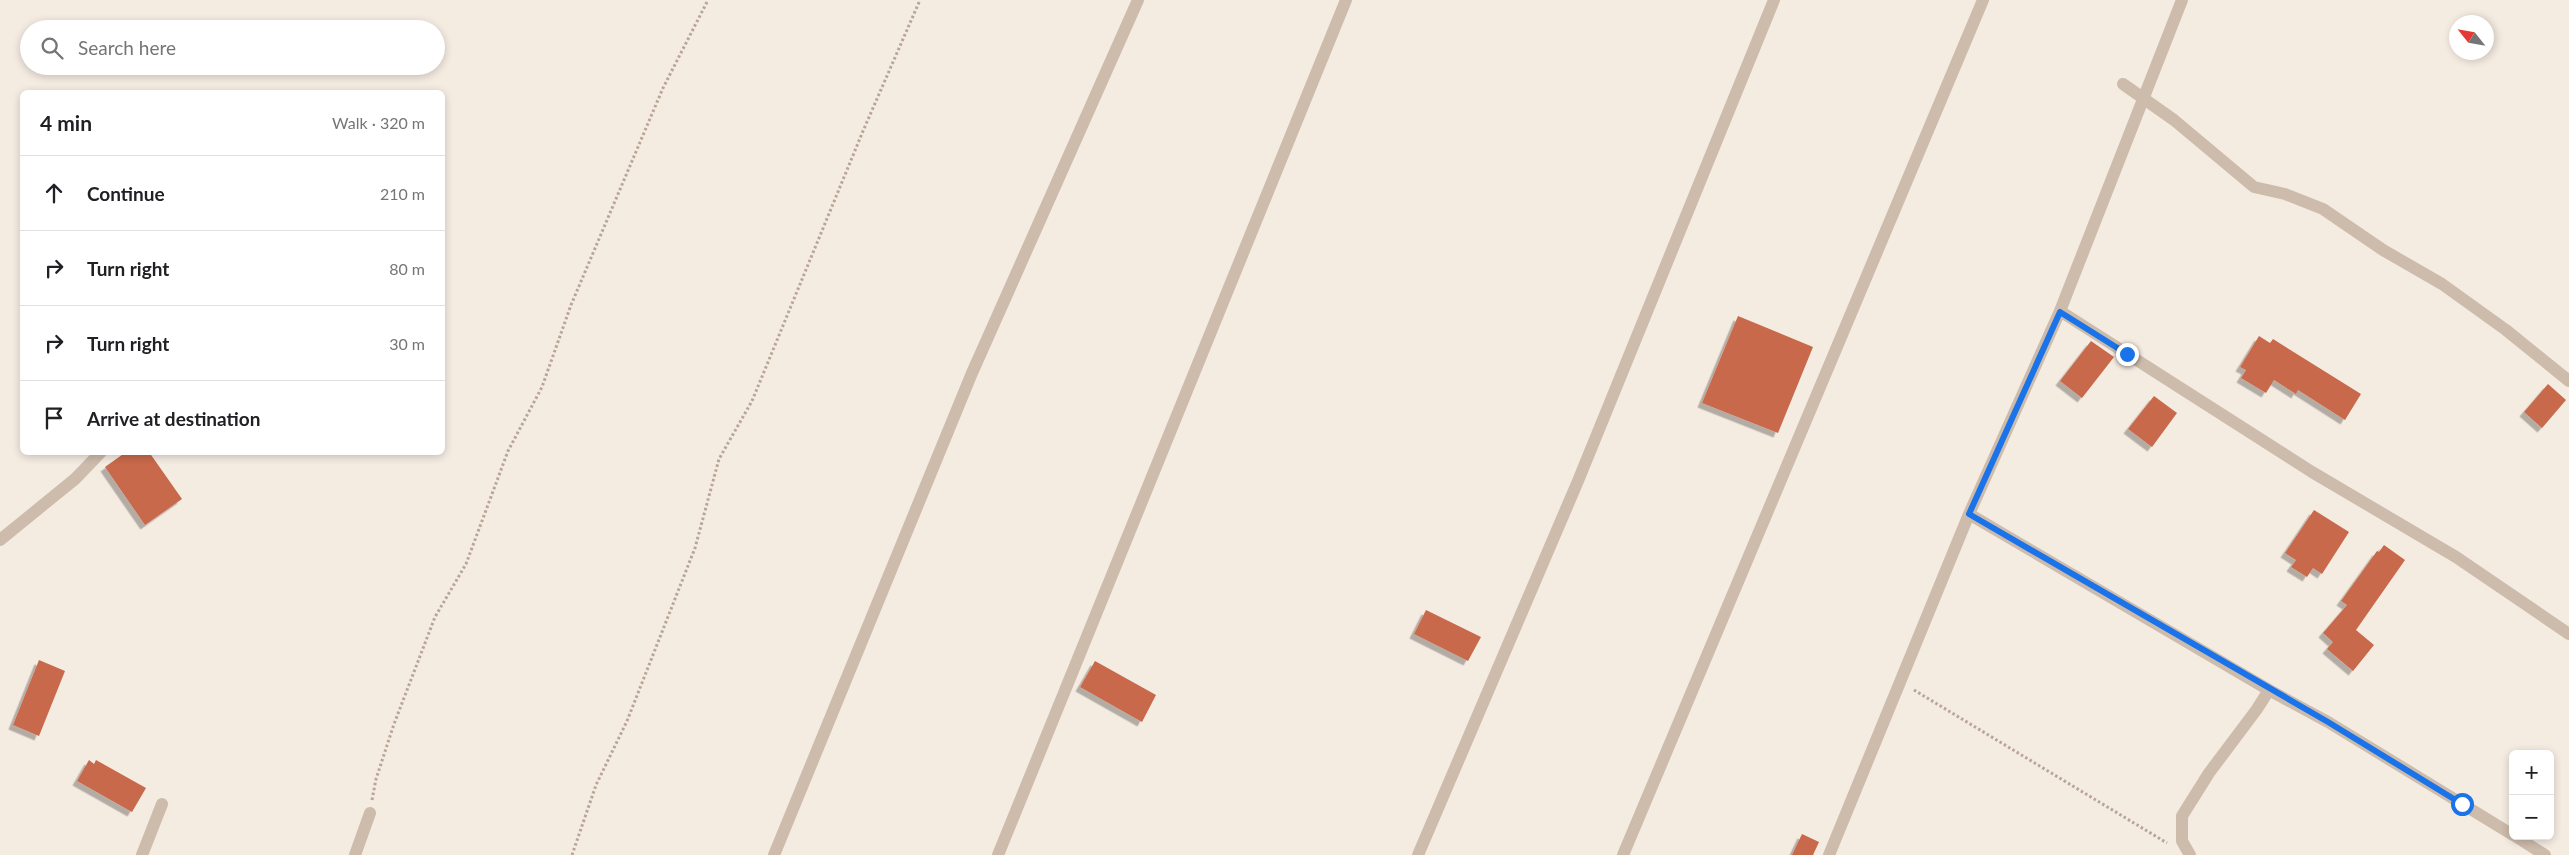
<!DOCTYPE html>
<meta charset="utf-8">
<style>
body{margin:0;font-family:Lato,sans-serif;background:#f2f2f2;color:#202124}
.controls{position:absolute;right:15px;bottom:15px;display:grid;overflow:hidden;border-radius:8px;box-shadow:0 2px 8px #0003}
.controls button{width:45px;height:45px;display:grid;place-items:center;padding:0;border:0;border-bottom:1px solid #e0e0e0;background:#fff;color:#202124;font:25px sans-serif}
.compass{position:absolute;left:2449px;top:15px;width:45px;height:45px;border-radius:50%;background:#fff;box-shadow:0 2px 8px #0003;rotate:301deg}
.stop{position:absolute;width:15px;height:15px;margin:-11px;border:4px solid #1a73e8;border-radius:50%;background:#fff}
.stop.end{background:#1a73e8;border-color:#fff;box-shadow:0 1px 5px #0008}
.list{margin:0;padding:0;list-style:none}
h2{display:flex;justify-content:space-between;align-items:center;height:65px;margin:0;padding:0 20px;font-size:21px}
h2 small{font-size:16px;font-weight:400;color:#757577}
.list li{display:grid;grid-template-columns:32px 1fr auto;gap:15px;align-items:center;box-sizing:border-box;height:75px;padding:0 20px;border-top:1px solid #e0e0e0}
.list b{display:block;font-size:19px;white-space:nowrap}
.list em{font-size:16px;font-style:normal;color:#757577}
.icon{flex:none;width:28px;height:28px;fill:none;stroke:currentColor;stroke-width:2;stroke-linecap:round;stroke-linejoin:round}
.map{position:relative;flex:none;width:2569px;height:855px;overflow:hidden}
.search{position:absolute;background:#fff;box-shadow:0 2px 8px #0003;left:20px;top:20px;width:425px;height:55px;display:flex;align-items:center;gap:12px;box-sizing:border-box;padding:0 18px;border-radius:28px;color:#757577;font-size:19px}
.panel{position:absolute;background:#fff;box-shadow:0 2px 8px #0003;left:20px;top:90px;width:425px;height:365px;border-radius:8px}
.map>svg:first-child{display:block}
.building{fill:#c8694b;filter:url(#shadow)}
.lines{fill:none;stroke-linecap:round;stroke-linejoin:round}
.path{stroke:#b9a596;stroke-width:3;stroke-dasharray:2.5 2.5;stroke-linecap:butt}
.minor{stroke:#cdbbac;stroke-width:12}
.route{stroke:#1a73e8;stroke-width:6}
</style>
<div class="map">
<svg width="2569" height="855" viewBox="0 0 2569 855">
<defs>
<filter id="shadow"><feDropShadow dx="-4.5" dy="4.5" stdDeviation="0" flood-color="#0004"/></filter>
</defs>
<rect width="100%" height="100%" fill="#f4ebe1"/>
<path class="building" d="M1738,316l75,31 -35,86 -76,-30z
M2259,336l11,7 3,-4 88,55 -16,26 -47,-30 -2,4 -22,-14 -8,13 -25,-15 5,-8 -6,-3z
M2091,341l23,16 -32,41 -22,-17z
M2548,384l18,16 -24,28 -18,-16z
M2154,396l23,17 -25,34 -24,-18z
M126,452h23l33,47 -37,26 -40,-58z
M2314,510l35,22 -27,42 -9,-6 -6,9 -16,-10 5,-7 -11,-7z
M2384,545l21,15 -49,70 18,15 -21,26 -26,-22 6,-7 -10,-9 24,-28 -6,-4 36,-50 2,1z
M1426,610l55,27 -13,24 -54,-27z
M39,660l26,11 -26,65 -26,-11z
M1095,661l61,34 -14,27 -62,-35z
M89,760l5,4 2,-4 50,28 -14,24 -55,-31z
M1802,834l17,8 -6,13h-21z"/>
<g class="lines">
<path class="path" d="M1914,690l253,153
M372,800l4,-21 18,-55 41,-107 31,-53 42,-113 34,-64 29,-82 92,-217 45,-88
M572,855l24,-70 31,-64 68,-173 24,-89 33,-58 111,-270 57,-131"/>
<path class="minor" d="M2123,84l51,36 80,67 31,7 38,15 60,41 59,34 64,46 63,51
M2060,311l252,161 144,85 113,77
M1969,514l300,176
M0,540l75,-61 26,-27
M2515,836l30,19
M142,855l20,-51
M355,855l15,-42
M774,855l198,-482 166,-373
M998,855l348,-855
M1418,855l160,-374 196,-481
M1623,855l360,-855
M1829,855l140,-341 91,-203 122,-311
M2190,855l-8,-14v-25l27,-43 48,-64 12,-19 59,32 185,113"/>
</g>
<g class="lines">
<path class="route" d="M2127,354l-67,-42 -91,202 359,208 134,82"/>
</g>
</svg>
<div class="controls">
<button>+</button>
<button>−</button>
</div>
<svg class="compass" viewBox="-18 -18 36 36"><path d="M0-13l5 13h-10z" fill="#e53935"/><path d="M0 13l5-13h-10z" fill="#757577"/></svg>
<div class="stop" style="left:2462px;top:804px"></div>
<div class="stop end" style="left:2127px;top:354px"></div>
<div class="search"><svg class="icon" aria-label="search" viewBox="0 0 24 24"><circle cx="10" cy="10" r="6"/><path d="M15 15l6 6"/></svg>Search here</div>
<section class="panel">
<h2>4 min<small>Walk · 320 m</small></h2>
<ul class="list">
<li><svg class="icon" aria-label="ahead" viewBox="0 0 24 24"><path d="M12 20V5M6 11l6-6 6 6"/></svg><div><b>Continue</b></div><em>210 m</em></li>
<li><svg class="icon" aria-label="right" viewBox="0 0 24 24"><path d="M7 20v-9h11M14 6l5 5-5 5"/></svg><div><b>Turn right</b></div><em>80 m</em></li>
<li><svg class="icon" aria-label="right" viewBox="0 0 24 24"><path d="M7 20v-9h11M14 6l5 5-5 5"/></svg><div><b>Turn right</b></div><em>30 m</em></li>
<li><svg class="icon" aria-label="arrive" viewBox="0 0 24 24"><path d="M6 21V4h12l-3 4 3 4H6"/></svg><div><b>Arrive at destination</b></div></li>
</ul>
</section>
</div>
